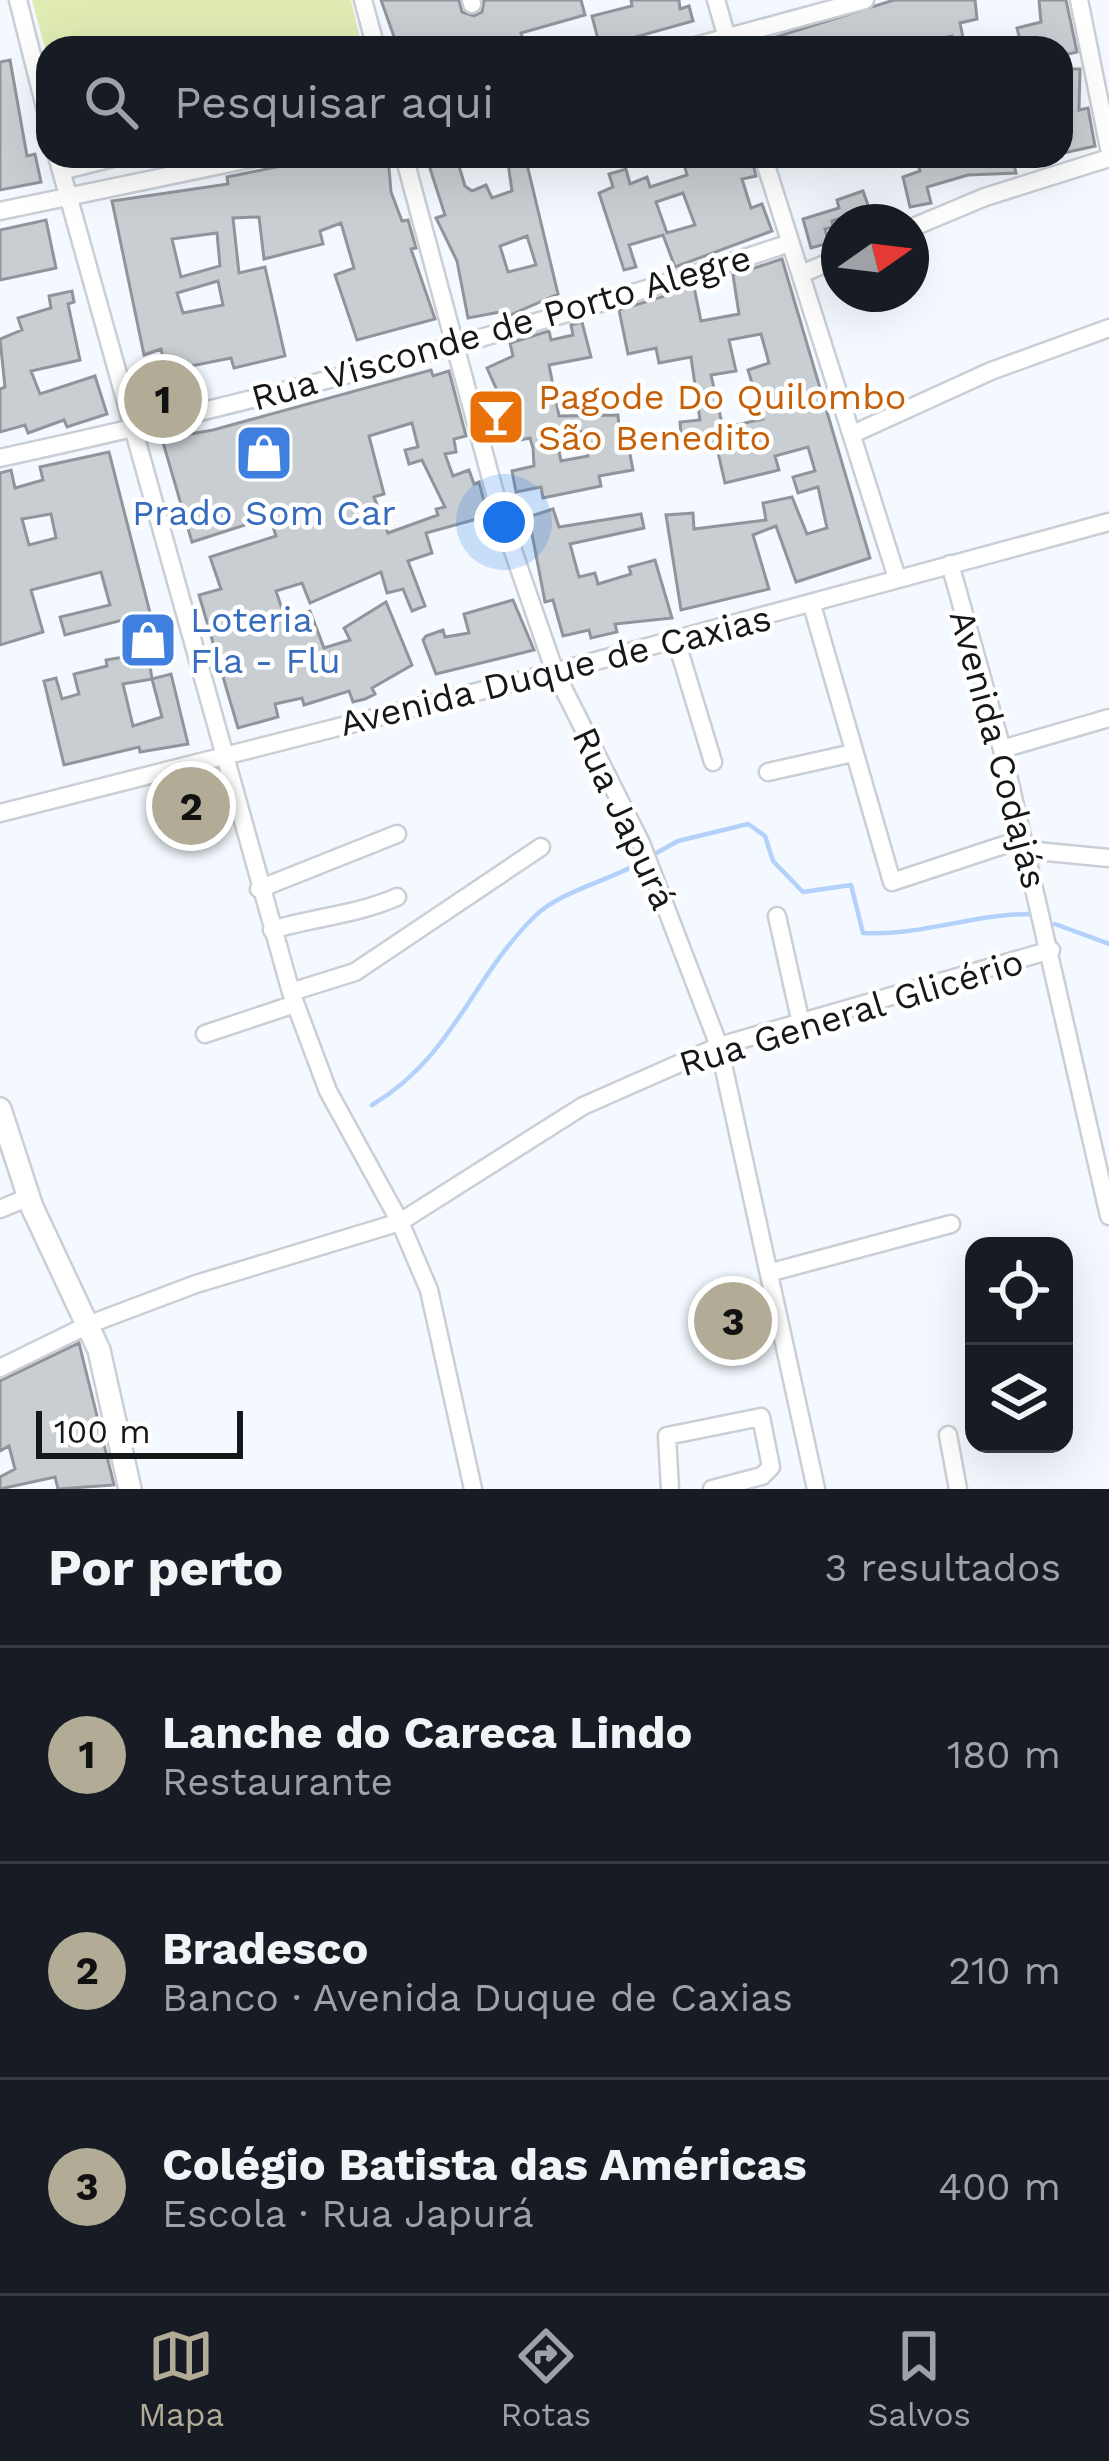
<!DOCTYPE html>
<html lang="pt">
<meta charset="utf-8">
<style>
body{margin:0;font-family:"Work Sans",sans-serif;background:#20242c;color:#f1f3f6}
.controls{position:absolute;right:36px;bottom:36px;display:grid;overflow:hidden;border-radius:24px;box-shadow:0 12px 48px #0002}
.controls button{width:108px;height:108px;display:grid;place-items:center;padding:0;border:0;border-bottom:3px solid #363941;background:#171b24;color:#f1f3f6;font:60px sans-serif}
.compass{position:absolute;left:821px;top:204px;width:108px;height:108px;border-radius:50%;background:#171b24;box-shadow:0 12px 48px #0002;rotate:76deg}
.scale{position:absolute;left:36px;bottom:30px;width:207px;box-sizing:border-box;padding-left:12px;border:6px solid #161719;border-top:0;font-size:33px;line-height:42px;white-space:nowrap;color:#161719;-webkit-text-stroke:9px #fff;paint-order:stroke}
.you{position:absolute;left:504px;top:522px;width:42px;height:42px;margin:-30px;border:9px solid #fff;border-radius:50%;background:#1a73e8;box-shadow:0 0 0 18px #1a73e833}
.badge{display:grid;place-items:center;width:78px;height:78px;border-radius:50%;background:#b2ab96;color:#111;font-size:39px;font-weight:700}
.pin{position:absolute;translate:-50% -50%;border:6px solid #fff;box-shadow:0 3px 12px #0006}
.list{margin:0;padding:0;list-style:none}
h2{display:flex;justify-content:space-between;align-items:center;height:156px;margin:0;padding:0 48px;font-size:51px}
h2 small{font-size:39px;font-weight:400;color:#9ea1a6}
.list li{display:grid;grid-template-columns:78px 1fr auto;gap:36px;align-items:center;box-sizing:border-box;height:216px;padding:0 48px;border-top:3px solid #363941}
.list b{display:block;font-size:45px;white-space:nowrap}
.list p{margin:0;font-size:39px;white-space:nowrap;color:#9ea1a6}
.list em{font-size:39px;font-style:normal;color:#9ea1a6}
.icon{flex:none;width:66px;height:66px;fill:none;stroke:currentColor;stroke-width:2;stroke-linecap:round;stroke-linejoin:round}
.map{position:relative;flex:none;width:1109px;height:1489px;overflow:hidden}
.search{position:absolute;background:#171b24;box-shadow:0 12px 48px #0002;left:36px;right:36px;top:36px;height:132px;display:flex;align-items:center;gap:30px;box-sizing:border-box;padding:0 42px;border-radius:36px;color:#9ea1a6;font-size:45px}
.sheet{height:804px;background:#171b24}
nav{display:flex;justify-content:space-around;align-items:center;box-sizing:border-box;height:168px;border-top:3px solid #363941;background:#171b24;font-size:33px;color:#9ea1a6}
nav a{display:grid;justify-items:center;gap:6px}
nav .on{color:#b2ab96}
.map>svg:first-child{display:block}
.green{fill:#e0ebb4}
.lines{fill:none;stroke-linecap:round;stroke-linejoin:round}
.stream{stroke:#b3d1fb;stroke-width:4.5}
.building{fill:#c9ced3;stroke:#91959b;stroke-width:3;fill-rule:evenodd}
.minor-casing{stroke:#cacfd5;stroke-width:21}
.major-casing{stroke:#cacfd5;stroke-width:26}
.minor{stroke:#fff;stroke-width:16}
.major{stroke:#fff;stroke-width:21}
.labels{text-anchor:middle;stroke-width:9;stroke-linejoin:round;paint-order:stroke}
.street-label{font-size:36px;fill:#161719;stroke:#fff}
.food-label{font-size:36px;fill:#c56008;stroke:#fff;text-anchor:start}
.shop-label{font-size:36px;fill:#366cbe;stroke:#fff}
</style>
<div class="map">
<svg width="1109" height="1489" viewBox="0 0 1109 1489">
<rect width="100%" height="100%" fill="#f3f9fe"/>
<path class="green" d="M32,0h319l11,48h-314v11z"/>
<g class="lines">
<path class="stream" d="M651,856l27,-15 70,-17 17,12 8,25 30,31 48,-7 12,48c58,3 110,-19 167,-19
M1055,924l54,20
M372,1105c81,-48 99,-126 162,-188 26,-26 75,-36 107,-55"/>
</g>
<path class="building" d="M381,0h78l3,12 12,4 8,-4 2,-12h97l4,15 -64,18 5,15h-128z
M631,0h48l1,9 9,-3 4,15 -93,26 -8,-31 40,-10z
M894,0h81l2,19 -17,4 5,25h-11l-2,-12 -35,7 1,5h-54l-2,-9 -24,9h-97z
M1039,0h27l11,52 -16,4v-8h-39l-5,-20 24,-6z
M10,60l17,96 8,-2 6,28 -41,8v-128z
M1061,69h19l-1,41 9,-2 7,38 -31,7z
M302,156l2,7 21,-7h63l3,36 11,29 6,-1 8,28 -5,1 24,70 -78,21 -22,-65 19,-7 -13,-45 -21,8 3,13 -59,15 -5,-42 -26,1 6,55 26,-6 20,89 -51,12 -3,-10 -65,13 -5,-22 -17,6 -32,-154 116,-17 -1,-7 59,-12 -1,-5zM217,233l3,33 -39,11 -9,-38zM218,281l5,24 -40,8 -6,-20z
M426,156h30l9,30 7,5 14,-6 6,13 20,-7 -5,-35h18l33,138 -52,23 -1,-6 -37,7 -11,-57 -21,-43 9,-3zM527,236l9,29 -28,7 -8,-26z
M682,156h69l5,20 -14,3 9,29 11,-4 10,27 -97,36 -12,-32 -34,10 7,22 -12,3 -25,-77 14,-6 -4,-13 17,-5 4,15 17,-7 3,10 37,-12zM683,193l12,32 -28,8 -11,-31z
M916,156h96l4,17 -48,2 -41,12 4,16 -21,4 -7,-30 17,-6z
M863,191l6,17 -37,13 1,6 -8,2 4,14 -18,5 -8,-29 36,-11 -2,-8z
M46,220l10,48 -56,12v-50z
M782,259l88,299 -74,24 -20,-56 -23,9 16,54 -88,21 -15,-95 27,-2 1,16 72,-9 -3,-17 29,-6 15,37 20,-6 -9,-41 -20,6 -5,-16 22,-6 -7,-24 -33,9 4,14 -54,13 -9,-39 -34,3 -2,-25 20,-2 -9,-63 -32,6 -3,-15 -28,6 -9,-44 75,-23 7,34 38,-7 -6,-39zM761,334l8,29 -21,7 15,49 -40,9 -12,-53 25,-4 -7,-31z
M72,291l2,11 -6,2 12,56 -49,11 9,23 55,-18 12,38 -40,13 -3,-7 -36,13 -3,-8 -25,7v-43l5,-2 -5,-48 22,-9 -4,-12 33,-10 -2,-12z
M582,322l9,35 -42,8 10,51 59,-1 3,35 8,-1 4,21 -34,6 2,10 -58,12 -2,-11 -25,5 -4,-21 22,-5 -1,-18 -3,-10 -10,2 -2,-12 -10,1 -3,-25 -14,4 -2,-10 10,-3 -12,-27 26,-12 -3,-13 39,-12 2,9 22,-5 -2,-10zM586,431l2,25 -27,5 -5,-25z
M431,370l2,6 16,-5 17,65 -12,3 2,13 -11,2 8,22 16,-6 5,14 5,-2 9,34 -62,17 6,20 -24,8 17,45 -13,5 -9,-22 -16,4 -6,-21 -71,31 -8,-20 -26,8 9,27 25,-7 14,37 26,-8 -6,-12 42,-26 26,63 -40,23 3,6 -10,5 -12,3 -4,-11 -45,14 -2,-7 -27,6 3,13 -40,11 -39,-133 22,-6 -11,-32 66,-21 -6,-19 -78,25 -30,-103 51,-9zM412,423l6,24 -13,3 4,14 13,-4 23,47 -9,2 2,6 -50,18 -14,-36 10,-3 -15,-58z
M109,452l41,161 -85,22 -5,-18 50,-12 -9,-33 -70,18 12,42 -43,13v-172l11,-3 4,18 28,-8 -3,-13zM51,514l5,24 -27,7 -7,-26z
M553,509l6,18 82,-13 3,14 -74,16 9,33 16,-4 3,11 33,-10 -2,-7 26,-7 17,58 -57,6 2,8 -26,6 -2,-8 -26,6 -10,-36 -8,2 -13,-68 -5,2 -5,-17z
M513,600l21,50 -98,24 -13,-34 3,-4 17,-6 2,7 24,-4 -5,-19z
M148,653l4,26 19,-5 17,70 -48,8 -1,-5 -75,18 -20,-84 12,-3 6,21 17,-5 -5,-20 33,-8 -1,-6zM152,679l10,38 -29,9 -10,-42z
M79,1343l35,142 -56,4 -3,-12 -55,12v-12l15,-8 -6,-23 -9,5v-70z"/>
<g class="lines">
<defs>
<path id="minor" d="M18,0l30,119
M363,0l13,48
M471,0l1,4
M716,0l13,45
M1079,0l30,148
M688,48l177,-48
M57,156l234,836 37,99 72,131 29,68 44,199
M404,156l97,360 54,156 86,171 78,203 97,443
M763,156l134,422
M61,171l60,-15
M0,211l264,-55
M911,228l74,-31 124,-39
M801,274l38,-16
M855,433l136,-62 118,-43
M0,458c267,-58 531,-129 790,-215
M950,564l52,185 107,467
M812,605l80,277 130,-43
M676,640l37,122
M1002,749l107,-31
M768,772l85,-19
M0,813l555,-141 554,-150
M1026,850l83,8
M259,889l138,-55
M777,916l23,103
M272,930c42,-13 84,-15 125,-33
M291,992l64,-20 186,-125
M205,1034l90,-30
M0,1209l29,-12
M772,1272l179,-48
M0,1368l90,-44 106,-40 204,-62 183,-116 136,-60 332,-96
M948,1435l10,54
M670,1489l-3,-53 94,-19 10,50 -9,9 -50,13"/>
<path id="major" d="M0,1109l32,98 67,143 31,139"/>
</defs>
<use href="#minor" class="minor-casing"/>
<use href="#major" class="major-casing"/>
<use href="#minor" class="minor"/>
<use href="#major" class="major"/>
</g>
<defs>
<symbol id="bar-square" viewBox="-11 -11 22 22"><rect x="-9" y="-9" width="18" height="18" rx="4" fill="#e8710a" stroke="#fff"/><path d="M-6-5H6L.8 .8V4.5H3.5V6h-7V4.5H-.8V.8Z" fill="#fff"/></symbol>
<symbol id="shop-square" viewBox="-11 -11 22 22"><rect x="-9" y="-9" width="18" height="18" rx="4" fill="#3f7fe0" stroke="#fff"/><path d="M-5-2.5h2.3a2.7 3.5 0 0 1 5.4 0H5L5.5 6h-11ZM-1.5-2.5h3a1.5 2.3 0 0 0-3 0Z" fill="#fff"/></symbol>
</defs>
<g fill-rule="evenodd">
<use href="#bar-square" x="463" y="384" width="66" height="66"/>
<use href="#shop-square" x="231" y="420" width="66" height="66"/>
<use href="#shop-square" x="115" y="607" width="66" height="66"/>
</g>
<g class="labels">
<g class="street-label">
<text transform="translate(501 327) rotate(-16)" y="13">Rua Visconde de Porto Alegre</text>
<text transform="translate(555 670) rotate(-14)" y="13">Avenida Duque de Caxias</text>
<text transform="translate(999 749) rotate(75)" y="13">Avenida Codajás</text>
<text transform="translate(625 818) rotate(65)" y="13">Rua Japurá</text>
<text transform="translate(851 1012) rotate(-17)" y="13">Rua General Glicério</text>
</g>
<g class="food-label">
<text x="538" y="409">Pagode Do Quilombo<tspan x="538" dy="41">São Benedito</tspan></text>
</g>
<g class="shop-label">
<text x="264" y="525">Prado Som Car</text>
<text x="190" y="632" text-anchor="start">Loteria<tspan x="190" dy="41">Fla - Flu</tspan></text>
</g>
</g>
</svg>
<div class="controls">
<button><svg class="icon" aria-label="locate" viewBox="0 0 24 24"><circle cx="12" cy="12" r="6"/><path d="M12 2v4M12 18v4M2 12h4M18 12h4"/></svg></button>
<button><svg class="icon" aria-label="layers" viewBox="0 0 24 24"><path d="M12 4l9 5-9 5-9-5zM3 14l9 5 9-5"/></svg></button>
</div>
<svg class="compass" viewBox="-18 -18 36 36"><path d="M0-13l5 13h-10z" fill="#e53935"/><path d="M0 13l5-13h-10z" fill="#9ea1a6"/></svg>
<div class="scale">100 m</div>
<div class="you"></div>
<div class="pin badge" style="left:163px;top:399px">1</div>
<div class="pin badge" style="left:191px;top:806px">2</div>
<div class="pin badge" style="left:733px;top:1321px">3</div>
<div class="search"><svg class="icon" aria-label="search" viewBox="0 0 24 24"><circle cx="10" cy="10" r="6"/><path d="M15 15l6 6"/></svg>Pesquisar aqui</div>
</div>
<section class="sheet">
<h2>Por perto<small>3 resultados</small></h2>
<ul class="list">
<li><span class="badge">1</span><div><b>Lanche do Careca Lindo</b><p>Restaurante</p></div><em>180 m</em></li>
<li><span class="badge">2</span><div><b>Bradesco</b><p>Banco · Avenida Duque de Caxias</p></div><em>210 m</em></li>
<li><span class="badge">3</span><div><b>Colégio Batista das Américas</b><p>Escola · Rua Japurá</p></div><em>400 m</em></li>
</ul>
</section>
<nav>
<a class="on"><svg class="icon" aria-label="map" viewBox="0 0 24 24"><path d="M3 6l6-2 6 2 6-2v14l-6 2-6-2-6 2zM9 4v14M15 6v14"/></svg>Mapa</a>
<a><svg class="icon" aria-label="directions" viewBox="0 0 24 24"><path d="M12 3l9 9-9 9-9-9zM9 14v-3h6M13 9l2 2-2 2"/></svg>Rotas</a>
<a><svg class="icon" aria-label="saved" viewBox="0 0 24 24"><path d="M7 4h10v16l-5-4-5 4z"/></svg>Salvos</a>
</nav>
